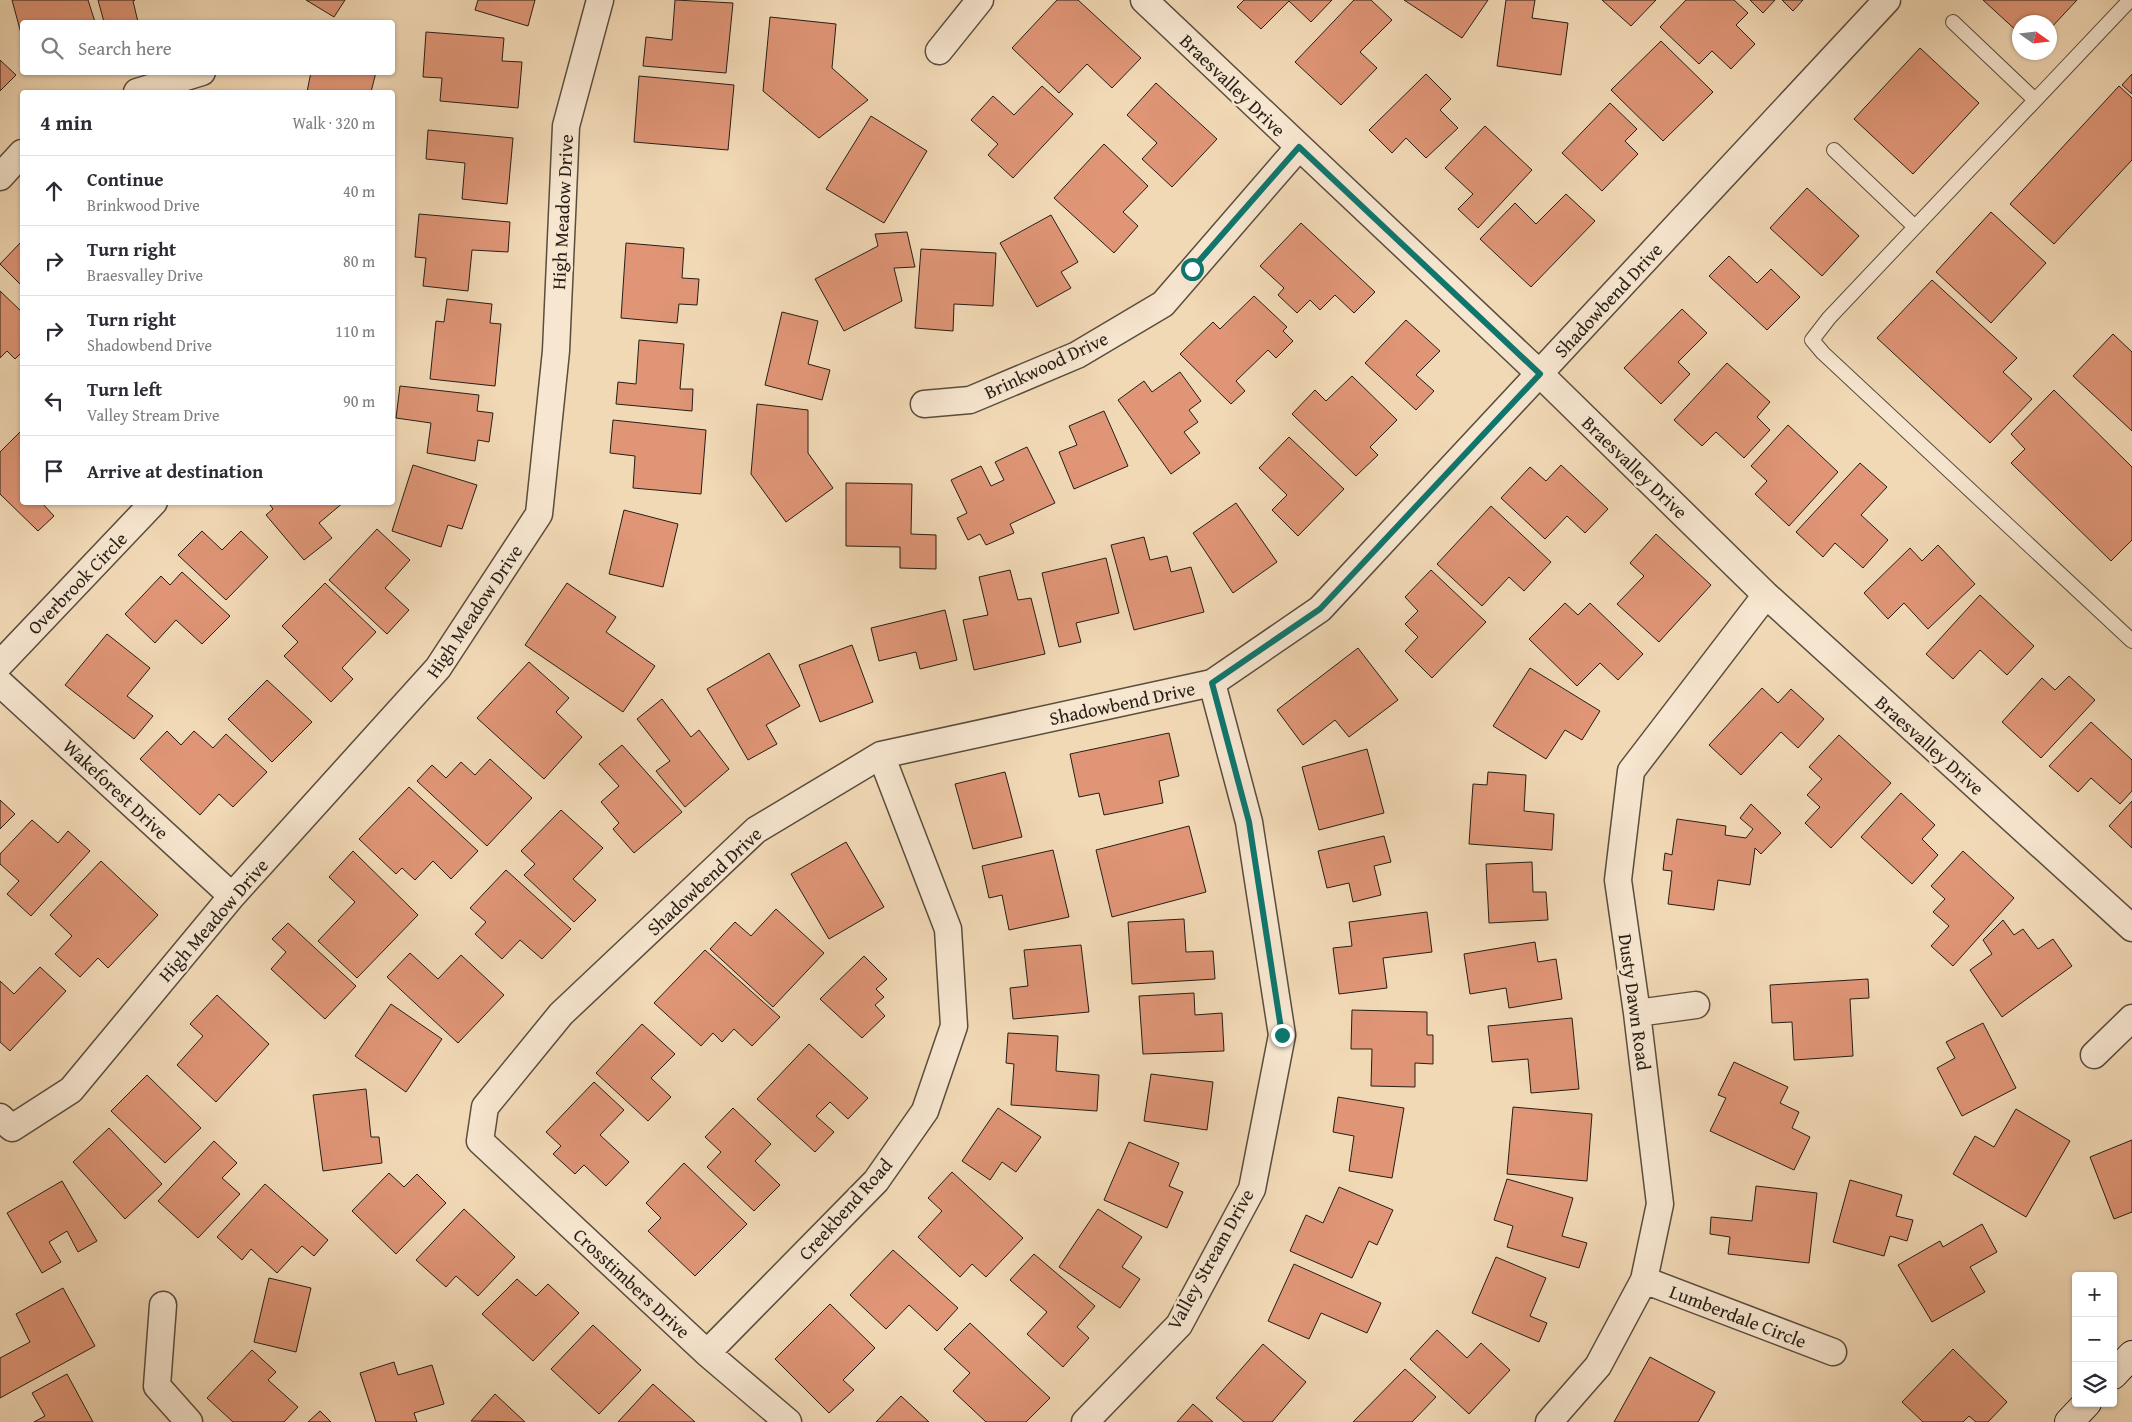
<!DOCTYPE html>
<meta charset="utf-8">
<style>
body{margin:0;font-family:"Gentium Book Plus",serif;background:#f7f7f7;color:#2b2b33}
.controls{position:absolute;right:15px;bottom:15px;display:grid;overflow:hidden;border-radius:5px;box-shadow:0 1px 4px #0004}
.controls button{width:45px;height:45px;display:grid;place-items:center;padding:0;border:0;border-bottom:1px solid #e1e1e2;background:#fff;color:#2b2b33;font:25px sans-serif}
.compass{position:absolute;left:2012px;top:15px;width:45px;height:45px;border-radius:50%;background:#fff;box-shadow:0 1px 4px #0004;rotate:104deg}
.stop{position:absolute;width:15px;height:15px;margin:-11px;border:4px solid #0f766e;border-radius:50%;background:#fff}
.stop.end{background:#0f766e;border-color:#fff;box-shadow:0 1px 5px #0008}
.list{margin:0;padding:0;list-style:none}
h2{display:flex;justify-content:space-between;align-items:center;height:65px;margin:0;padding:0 20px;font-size:21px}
h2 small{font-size:16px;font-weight:400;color:#7c7c81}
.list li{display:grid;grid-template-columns:32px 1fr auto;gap:15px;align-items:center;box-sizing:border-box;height:70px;padding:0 20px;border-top:1px solid #e1e1e2}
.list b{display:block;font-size:19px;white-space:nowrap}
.list p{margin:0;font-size:16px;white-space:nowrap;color:#7c7c81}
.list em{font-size:16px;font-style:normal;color:#7c7c81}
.icon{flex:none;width:28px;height:28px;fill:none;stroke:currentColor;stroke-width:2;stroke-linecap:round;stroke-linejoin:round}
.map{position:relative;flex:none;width:2132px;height:1422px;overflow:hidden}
.search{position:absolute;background:#fff;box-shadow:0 1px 4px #0004;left:20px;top:20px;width:375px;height:55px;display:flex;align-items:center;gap:12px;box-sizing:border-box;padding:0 18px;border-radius:5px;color:#7c7c81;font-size:19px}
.panel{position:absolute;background:#fff;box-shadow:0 1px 4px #0004;left:20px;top:90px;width:375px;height:415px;border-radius:5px}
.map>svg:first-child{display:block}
.building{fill:#df9576;stroke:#261e15}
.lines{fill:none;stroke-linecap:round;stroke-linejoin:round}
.lane-casing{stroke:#594d3d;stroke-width:16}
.street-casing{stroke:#594d3d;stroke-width:29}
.secondary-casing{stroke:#261e15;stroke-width:30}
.lane{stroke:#f7e6d0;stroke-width:14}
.street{stroke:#f7e6d0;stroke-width:26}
.secondary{stroke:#f7e6d0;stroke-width:28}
.route{stroke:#0f766e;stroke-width:6}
.labels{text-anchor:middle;stroke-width:5;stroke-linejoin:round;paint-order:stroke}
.street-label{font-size:19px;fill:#261e15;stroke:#f7e6d0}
</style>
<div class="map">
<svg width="2132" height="1422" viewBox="0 0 2132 1422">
<rect width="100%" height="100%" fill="#f2d9b6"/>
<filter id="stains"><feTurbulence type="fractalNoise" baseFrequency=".004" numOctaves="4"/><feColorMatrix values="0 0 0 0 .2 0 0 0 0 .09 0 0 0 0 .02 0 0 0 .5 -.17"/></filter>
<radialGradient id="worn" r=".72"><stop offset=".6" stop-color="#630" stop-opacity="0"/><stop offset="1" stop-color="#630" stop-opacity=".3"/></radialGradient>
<path class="building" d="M12,0h76l7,22h-73v15z
M98,0h37l-2,1 5,21h-34z
M306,0h39l-11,17z
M478,0h57l-7,26 -53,-16z
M675,0l58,3 -7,70 -83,-7 3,-29 26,3z
M1057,0h21l63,58 -29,30 -25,-24 -28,29 -47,-45z
M1244,0h88l-21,22 -22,-21 -28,28 -24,-22z
M1354,0h17l21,20 -32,32 17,16 -36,37 -46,-43z
M1404,0h84l-26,38z
M1506,0h29l-3,18 36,5 -7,52 -64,-9z
M1602,0h54l-25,26z
M1686,0h48l14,13 -12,12 19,19 -24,25 -19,-18 -13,13 -39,-37z
M1750,0h25l-12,13z
M1782,0h21l-10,11z
M1983,0h94l-27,29v-7h-30v12z
M770,17l66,7 -4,44 36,32 -49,38 -56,-47z
M426,32l78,6 -2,23 20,1 -4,46 -78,-7 2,-23 -19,-1z
M1661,41l52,51 -50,49 -52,-51z
M1920,48l59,55 -66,71 -59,-55z
M0,60l16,15 -16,16z
M311,72h65l-5,20h-64z
M1426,74l25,25 -11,11 18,18 -32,30 -20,-20 -14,15 -23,-23z
M2132,74v20l-10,-9z
M639,76l95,9 -6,65 -94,-8z
M1156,83l61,56 -45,48 -30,-28 15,-16 -30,-28z
M1042,86l31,28 -60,64 -25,-23 10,-11 -27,-24 22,-24 21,19z
M2119,86l13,12v62l-78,84 -44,-40z
M1610,103l27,26 -12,12 13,13 -36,37 -40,-38z
M871,116l56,35 -43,72 -58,-34z
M1485,126l47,44 -54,58 -20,-19 15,-15 -28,-26z
M428,130l85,8 -6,66 -45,-5 3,-36 -39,-4z
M1104,144l44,42 -25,26 15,14 -24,27 -60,-55z
M1807,188l52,48 -37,40 -52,-48z
M1566,194l29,27 -64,66 -51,-48 35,-36 21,21z
M1991,212l55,51 -55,60 -55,-51z
M419,214l91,8 -2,30 -36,-2 -4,41 -45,-5 3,-28 -11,-1z
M1051,215l27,47 -17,10 10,16 -34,19 -37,-64z
M1301,223l74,69 -21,21 -19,-18 -15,15 -10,-10 -13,13 -19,-18 6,-7 -24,-22z
M907,232l8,35 -21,1 8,33 -58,30 -29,-52 63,-33 -3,-12z
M22,241v45l-22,-22z
M626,243l58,5 -2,30 17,1 -2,26 -18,-1 -2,19 -56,-5z
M921,249l75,4 -3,53 -39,-2 -1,27 -38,-3z
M1729,256l28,27 14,-14 29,28 -33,33 -58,-54z
M1932,280l85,78 -14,14 29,27 -42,44 -113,-105z
M0,291l22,21v40l-7,7 -8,-8 -7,7z
M1254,296l33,31 -4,4 10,10 -17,17 -8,-8 -32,31 9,10 -14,13 -51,-50 33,-32 7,7z
M447,299l45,5 -2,19 11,1 -6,62 -65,-7 6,-58 8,1z
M1682,309l25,24 -29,29 12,12 -29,30 -37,-36z
M782,312l36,9 -10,43 22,6 -8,30 -57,-15z
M1406,320l34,31 -24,24 18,16 -18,19 -51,-47z
M2113,334l19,18v79l-59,-55z
M639,340l45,4 -4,45h13l-1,22 -76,-7 2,-22 18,2z
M1727,363l43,39 -13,15 13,13 -26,28 -28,-26 -14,14 -28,-26z
M1180,372l21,29 -12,9 9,12 -14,10 16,21 -29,21 -53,-74 26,-19 8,11z
M1352,376l45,44 -27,27 8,8 -22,21 -64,-62 23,-24 11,11z
M400,386l79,9 -2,16 16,2 -4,29 -11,-2 -3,21 -48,-8 4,-30 -35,-5z
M2054,390l78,77v73l-21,21 -100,-98 14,-14 -14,-15z
M757,404l51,6v43l25,35 -47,34 -35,-48z
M1104,411l24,55 -54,23 -15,-37 18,-7 -8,-19z
M613,420l93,10 -5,64 -68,-6 2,-32 -25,-3z
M1788,425l50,47 -49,54 -34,-32 12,-13 -16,-15z
M22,430v72h19l13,14 -16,15 -38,-37v-42z
M1289,437l55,52 -46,47 -26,-26 15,-15 -28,-27z
M1027,447l28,56 -45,21 4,9 -28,12 -6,-11 -12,6 -11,-22 10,-5 -16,-33 30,-14 10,20 13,-6 -9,-18z
M1860,463l27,24 -26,28 27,25 -25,28 -28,-25 -12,14 -27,-25z
M413,465l64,20 -15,44 -14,-4 -7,22 -49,-16z
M1561,465l47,44 -23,24 -18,-17 -22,23 -44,-41 29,-31 16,14z
M846,483l66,1 -1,50 25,1v34l-36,-1v-21l-54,-1z
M268,502h76l-25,21 13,15 -28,22 -38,-45 7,-6z
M1236,503l41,59 -44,31 -40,-60z
M1491,506l60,56 -27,29 -15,-14 -27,29 -45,-42z
M624,510l54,14 -15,63 -54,-13z
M377,529l33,31 -25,28 24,22 -22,24 -58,-54z
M202,531l20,19 19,-19 27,26 -42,43 -48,-45z
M1656,534l55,51 -52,57 -42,-38 27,-28 -14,-13z
M1144,537l6,23 17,-4 4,16 20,-5 13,45 -70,18 -23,-85z
M1938,545l37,39 -47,45 -24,-26 -16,16 -24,-26 46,-45 12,13z
M1106,558l13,55 -43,10 5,19 -22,5 -17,-74z
M1010,570l8,30 13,-2 14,56 -71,16 -11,-50 25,-5 -9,-38z
M1431,570l55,52 -54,56 -27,-27 13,-14 -13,-13 13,-13 -13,-14z
M182,572l48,44 -28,28 -26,-24 -21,23 -30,-29 36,-38 9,9z
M325,583l51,49 -34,36 11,11 -22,23 -47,-46 14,-14 -16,-16z
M567,583l49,34 -10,15 49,34 -32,46 -98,-67z
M1980,595l54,51 -27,29 -27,-25 -27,29 -27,-25z
M1565,603l13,12 12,-12 53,51 -25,26 -18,-17 -23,23 -48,-47z
M945,610l12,50 -37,9 -4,-17 -37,9 -8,-33z
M107,634l43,34 -23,28 26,20 -19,23 -69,-54z
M852,645l21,57 -53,20 -21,-57z
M1358,648l40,52 -49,37 -14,-17 -32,25 -26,-35z
M769,653l31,53 -34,19 11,19 -29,16 -41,-71z
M529,662l40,36 -13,14 26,25 -38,42 -67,-61z
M1530,668l70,43 -18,29 -17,-10 -19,29 -53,-33z
M2069,676l26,24 -54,58 -39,-36 40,-44 13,12z
M267,680l45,42 -40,40 -44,-43z
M1762,688l16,15 13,-14 33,30 -26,29 -17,-16 -40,43 -32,-30z
M662,699l29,38 8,-7 30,39 -44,38 -29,-36 14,-10 -33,-42z
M2091,722l41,38v31l-12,13 -29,-26 -13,14 -29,-26z
M167,731l14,14 13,-14 19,17 13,-14 41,38 -34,35 -14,-13 -19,21 -60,-56z
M1169,733l10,43 -20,5 4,22 -59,12 -5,-22 -20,4 -9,-43z
M1839,735l52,48 -60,65 -26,-25 15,-16 -13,-12 15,-16 -13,-12z
M622,745l60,67 -48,41 -21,-24 6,-6 -18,-21 18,-16 -20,-22z
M1367,749l17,64 -65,17 -17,-63z
M490,759l42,39 -45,48 -70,-65 15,-16 14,13 15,-16 14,13z
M1005,772l17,65 -49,12 -18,-65z
M1488,772l38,3 -2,36 30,3 -2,36 -83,-6 4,-60 14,1z
M409,787l69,64 -27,28 -18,-18 -18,19 -13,-12 -6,6 -37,-35z
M1901,793l34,32 -13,14 16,16 -26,29 -51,-47z
M0,800l15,14 -15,15z
M2132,801v47l-23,-22z
M1751,804l30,29 -20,21 -6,-6 -5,37 -32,-5 -4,30 -46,-6 4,-33 -9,-1 2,-17 7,2 5,-36 49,7 -1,9 21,3 7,-9 -13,-11z
M561,810l42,38 -30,31 23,21 -22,22 -50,-47 11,-11 -14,-13z
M32,820l26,23 10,-12 22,20 -59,65 -24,-22 12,-13 -19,-17v-10z
M1189,826l17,66 -94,25 -16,-67z
M1384,836l7,26 -17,4 7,29 -28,7 -4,-19 -22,5 -9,-37z
M846,842l38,65 -55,32 -38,-65z
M1053,850l16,67 -60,13 -7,-35 -13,3 -7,-32z
M353,851l65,64 -61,63 -39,-37 37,-39 -26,-25z
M1963,851l51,47 -61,68 -22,-20 18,-20 -16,-14 12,-13 -14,-13z
M101,861l57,54 -50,53 -10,-10 -18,19 -25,-23 17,-18 -22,-21z
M1532,862l1,30h13l2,28 -59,3 -3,-59z
M506,870l65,59 -29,30 -22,-19 -18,19 -27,-25 11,-12 -16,-14z
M776,909l48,44 -51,54 -63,-58 25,-27 16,14z
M1427,912l5,40 -49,6 4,30 -48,6 -6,-46 19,-2 -3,-24z
M1184,919l2,33 27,-1 2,28 -83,5 -4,-62z
M2003,920l11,15 9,-6 15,20 15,-10 19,27 -70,51 -32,-47 22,-16 -9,-14z
M288,923l68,63 -31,33 -54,-50 15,-17 -14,-13z
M1535,942l3,20 18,-3 6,40 -53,9 -3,-20 -36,6 -6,-40z
M1081,945l8,67 -76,7 -3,-31 18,-2 -4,-36z
M705,950l75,67 -28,29 -18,-17 -12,13 -9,-9 -12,13 -47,-43z
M410,953l28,26 23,-24 43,40 -46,48 -71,-66z
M864,956l23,23 -11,10 8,8 -9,8 10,11 -23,22 -42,-39z
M40,967l26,24 -56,60 -10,-9v-61l14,13z
M1868,979l1,19 -19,1 3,57 -59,4 -2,-38 -20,1 -2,-38z
M1194,993l1,22 27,-2 2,38 -81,3 -4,-58z
M217,995l52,49 -53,58 -39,-37 26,-29 -13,-12z
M391,1004l51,35 -36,53 -51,-36z
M1352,1010l75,2v23h6v29l-18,-1v24l-44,-1 1,-37h-21z
M1572,1018l7,71 -48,4 -3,-34 -36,3 -4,-36z
M1983,1023l33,65 -54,28 -25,-48 18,-10 -9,-16z
M642,1024l33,30 -24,24 20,19 -23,24 -52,-48z
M1008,1033l50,3 -2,35 43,4 -2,36 -86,-6 3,-41 -8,-1z
M809,1044l59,54 -20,21 -18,-17 -14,14 18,16 -19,20 -58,-53z
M1734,1062l54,25 -8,16 19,9 -7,16 18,9 -16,33 -84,-39 16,-33 -8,-3z
M1151,1074l62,8 -6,48 -63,-9z
M147,1075l54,53 -36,35 -54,-52z
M594,1082l30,28 -24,25 29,27 -23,24 -22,-21 -9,9 -22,-20 8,-8 -15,-14z
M366,1089l5,48h8l3,26 -59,8 -10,-76z
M1338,1097l66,11 -12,70 -43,-7 5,-35 -21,-4z
M1513,1107l79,7 -5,67 -80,-7z
M733,1108l38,36 -16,17 25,24 -26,26 -47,-44 14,-15 -16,-15z
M998,1108l43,29 -25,35 -14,-10 -12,18 -28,-19z
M2016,1109l54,32 -44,76 -73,-43 22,-38 19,11z
M109,1128l53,56 -37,35 -52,-57z
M2132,1140v72l-18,7 -24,-62z
M214,1141l23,22 -15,15 18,16 -42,44 -40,-37z
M1129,1142l50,21 -10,23 14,6 -16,36 -63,-28z
M684,1163l63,61 -52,52 -47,-45 13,-13 -15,-15z
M952,1172l71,66 -37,39 -14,-13 -12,13 -42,-40 24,-26 -14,-13z
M389,1173l15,14 13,-13 29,29 -50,51 -44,-43z
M1507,1179l66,19 -11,38 25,7 -8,25 -72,-21 6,-21 -19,-6z
M1850,1180l52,15 -6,21 17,4 -6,21 -17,-5 -6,20 -51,-14z
M62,1181l35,60 -19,11 -11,-21 -18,11 12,20 -19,11 -35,-60z
M265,1184l63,56 -14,16 -12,-10 -25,27 -26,-24 -9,11 -25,-23z
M1756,1186l61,7 -8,70 -81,-9 2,-17 -20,-3 1,-17 41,4z
M1339,1187l54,23 -16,35 -8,-4 -17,37 -62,-27 16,-36 17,8z
M464,1209l51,48 -37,39 -22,-20 -10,11 -30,-27z
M1098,1209l44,28 -20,30 18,12 -20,29 -61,-41z
M1982,1224l15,28 -27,15 15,25 -53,30 -34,-57 42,-24 3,6z
M893,1250l65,58 -21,23 -28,-26 -23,24 -36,-34z
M1034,1254l61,52 -18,21 12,11 -26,29 -36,-33 20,-22 -37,-32z
M1496,1257l50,21 -16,38 17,7 -8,19 -67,-29z
M1294,1264l87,39 -14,30 -46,-20 -12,26 -41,-18z
M269,1278l42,10 -15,64 -42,-10z
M517,1279l19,17 12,-12 31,29 -46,48 -51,-47z
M63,1288l32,58 -95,52v-40l30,-16 -14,-28z
M830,1304l45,44 -32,32 11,10 -25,23 -54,-54z
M970,1323l80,75 -24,24h-40l-33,-31 17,-18 -26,-24z
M593,1325l48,45 -42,44 -48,-45z
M1437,1330l30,28 14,-15 29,27 -41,44 -59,-55z
M1263,1344l43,38 -34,40h-28l-28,-24z
M1953,1349l54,53 -19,20h-12l-7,-6 -6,6h-40l-21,-20z
M252,1350l24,22 -8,8 30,27 -14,15h-51l-26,-24z
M1650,1357l65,35 -17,30h-84z
M394,1362l4,13 34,-10 12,39 -30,9 3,9h-41l-16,-49z
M1405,1369l31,28 -24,25h-59z
M67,1374l26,48h-59l11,-6 -13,-23z
M653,1384l42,38h-77z
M495,1394l30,28 -54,-1z
M901,1396l28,26h-53z
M1193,1404l20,18h-36z
M320,1411l11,11h-23z"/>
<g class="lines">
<defs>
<path id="lane" d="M2130,0l-301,318 -17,22 11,13 309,288
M1953,22l82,78
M1834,150l81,77"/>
<path id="street" d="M1144,0l396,374 226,221 366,333
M939,51l41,-51
M137,92l65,-20
M0,177l22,-24
M924,404l46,-4 107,-45 86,-51 136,-157
M0,664l154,-162
M0,683l232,213
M1637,1013l59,-8
M2094,1055l38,-37
M0,1117l12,11 59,-38 161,-194 206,-228 101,-154 17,-163 10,-225 34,-126
M1644,1280l189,72
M163,1305l-6,81 32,36
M707,1353l169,-172 49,-70 29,-85 -6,-97 -67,-174
M788,1422l-81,-69 -227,-212 5,-34 76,-93 195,-184 125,-75 331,-72 108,-74 567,-609
M1085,1422l94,-97 73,-136 30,-154 -33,-213 -37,-139
M1549,1422l49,-56 46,-86 16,-76 -23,-191 -19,-133 13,-109 135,-176"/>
<path id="secondary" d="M2113,1375l19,-20
M2069,1422l18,-19"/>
</defs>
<use href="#lane" class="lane-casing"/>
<use href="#street" class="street-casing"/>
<use href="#secondary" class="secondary-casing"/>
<use href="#lane" class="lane"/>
<use href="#street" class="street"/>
<use href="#secondary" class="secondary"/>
</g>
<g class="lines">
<path class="route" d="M1192,269l107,-122 241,227 -220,235 -108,74 37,139 33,213"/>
</g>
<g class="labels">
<g class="street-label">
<text transform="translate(1233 85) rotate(44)" y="7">Braesvalley Drive</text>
<text transform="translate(562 212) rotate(-87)" y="7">High Meadow Drive</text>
<text transform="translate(1608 300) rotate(-47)" y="7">Shadowbend Drive</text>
<text transform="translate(1046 365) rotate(-25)" y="7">Brinkwood Drive</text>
<text transform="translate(1635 467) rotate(44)" y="7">Braesvalley Drive</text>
<text transform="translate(77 583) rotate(-46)" y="7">Overbrook Circle</text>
<text transform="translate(474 611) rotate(-56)" y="7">High Meadow Drive</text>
<text transform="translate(1122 703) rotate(-12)" y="7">Shadowbend Drive</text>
<text transform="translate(1930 745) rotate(42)" y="7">Braesvalley Drive</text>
<text transform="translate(116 789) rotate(43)" y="7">Wakeforest Drive</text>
<text transform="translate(704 881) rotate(-43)" y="7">Shadowbend Drive</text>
<text transform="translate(213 920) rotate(-49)" y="7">High Meadow Drive</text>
<text transform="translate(1635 1002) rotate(82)" y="7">Dusty Dawn Road</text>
<text transform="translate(845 1209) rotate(-48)" y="7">Creekbend Road</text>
<text transform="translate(1210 1259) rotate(-61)" y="7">Valley Stream Drive</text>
<text transform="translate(632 1283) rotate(43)" y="7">Crosstimbers Drive</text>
<text transform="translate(1738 1316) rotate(21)" y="7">Lumberdale Circle</text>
</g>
</g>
<rect width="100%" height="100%" filter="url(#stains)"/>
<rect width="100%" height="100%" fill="url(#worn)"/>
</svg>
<div class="controls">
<button>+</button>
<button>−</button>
<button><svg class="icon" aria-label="layers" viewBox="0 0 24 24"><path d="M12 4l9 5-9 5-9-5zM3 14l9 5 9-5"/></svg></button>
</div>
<svg class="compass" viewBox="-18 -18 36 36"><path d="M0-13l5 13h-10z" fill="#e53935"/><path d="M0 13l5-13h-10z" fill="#7c7c81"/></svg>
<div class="stop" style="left:1192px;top:269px"></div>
<div class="stop end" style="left:1282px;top:1035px"></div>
<div class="search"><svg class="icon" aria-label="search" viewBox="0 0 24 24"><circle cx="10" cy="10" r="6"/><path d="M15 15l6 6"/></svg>Search here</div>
<section class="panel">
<h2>4 min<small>Walk · 320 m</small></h2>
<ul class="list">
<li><svg class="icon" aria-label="ahead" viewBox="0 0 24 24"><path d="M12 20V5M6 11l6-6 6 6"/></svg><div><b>Continue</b><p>Brinkwood Drive</p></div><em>40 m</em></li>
<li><svg class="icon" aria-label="right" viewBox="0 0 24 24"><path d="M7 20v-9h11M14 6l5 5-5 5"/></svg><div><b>Turn right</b><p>Braesvalley Drive</p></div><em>80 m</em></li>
<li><svg class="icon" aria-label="right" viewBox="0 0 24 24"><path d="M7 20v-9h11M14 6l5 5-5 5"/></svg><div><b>Turn right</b><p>Shadowbend Drive</p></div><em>110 m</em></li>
<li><svg class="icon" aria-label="left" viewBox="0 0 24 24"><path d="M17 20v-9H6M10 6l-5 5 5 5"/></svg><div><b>Turn left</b><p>Valley Stream Drive</p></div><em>90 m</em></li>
<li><svg class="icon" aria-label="arrive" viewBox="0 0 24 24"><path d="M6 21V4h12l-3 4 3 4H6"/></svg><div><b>Arrive at destination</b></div></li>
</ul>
</section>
</div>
